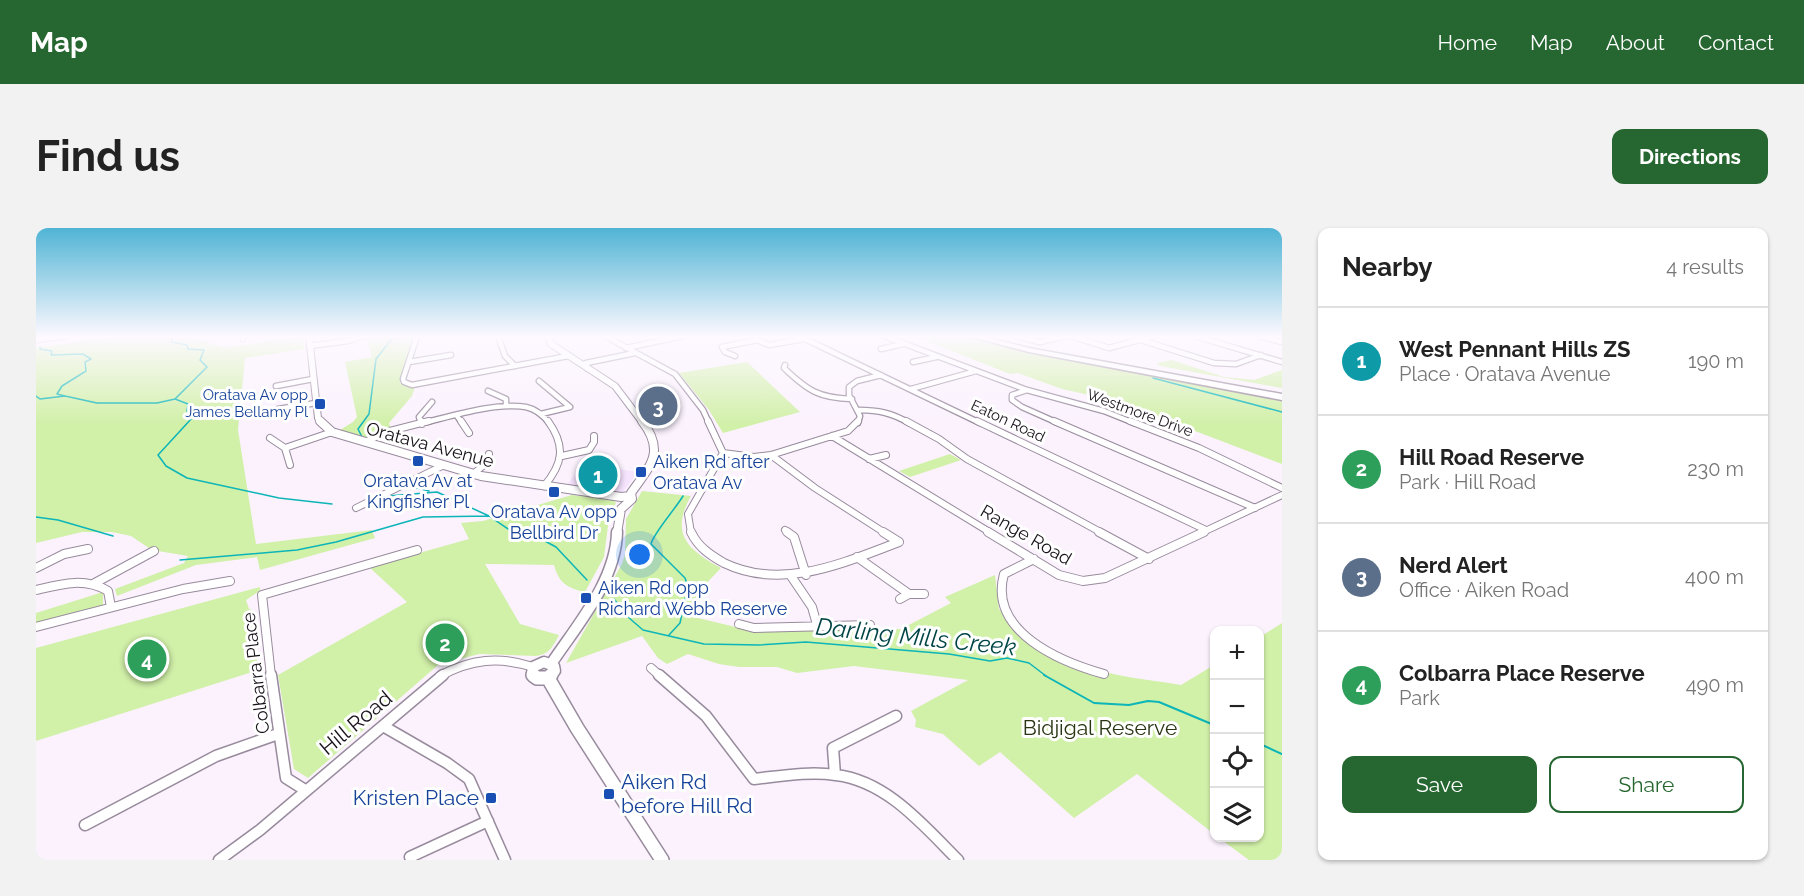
<!DOCTYPE html>
<meta charset="utf-8">
<style>
body{margin:0;font-family:Raleway,sans-serif;background:#f2f2f2;color:#222}
.controls{position:absolute;right:18px;bottom:18px;display:grid;overflow:hidden;border-radius:12px;box-shadow:0 2px 4px #0004}
.controls button{width:54px;height:54px;display:grid;place-items:center;padding:0;border:0;border-bottom:2px solid #e0e0e0;background:#fff;color:#222;font:30px sans-serif}
.you{position:absolute;left:604px;top:327px;width:21px;height:21px;margin:-15px;border:4px solid #fff;border-radius:50%;background:#1a73e8;box-shadow:0 0 0 9px #1a73e833}
.badge{display:grid;place-items:center;width:39px;height:39px;border-radius:50%;background:#266630;color:#fff;font-size:20px;font-weight:700}
.pin{position:absolute;translate:-50% -50%;border:3px solid #fff;box-shadow:0 2px 6px #0006}
.list{margin:0;padding:0;list-style:none}
h2{display:flex;justify-content:space-between;align-items:center;height:78px;margin:0;padding:0 24px;font-size:26px}
h2 small{font-size:20px;font-weight:400;color:#767676}
.list li{display:grid;grid-template-columns:39px 1fr auto;gap:18px;align-items:center;box-sizing:border-box;height:108px;padding:0 24px;border-top:2px solid #e0e0e0}
.list b{display:block;font-size:22px;white-space:nowrap}
.list p{margin:0;font-size:20px;white-space:nowrap;color:#767676}
.list em{font-size:20px;font-style:normal;color:#767676}
.actions{display:flex;gap:12px;padding:18px 24px}
.actions a{flex:1;padding:14px 0;border:2px solid #266630;border-radius:12px;text-align:center;font-size:21px;color:#266630}
.actions .main{background:#266630;color:#fff}
.icon{flex:none;width:33px;height:33px;fill:none;stroke:currentColor;stroke-width:2;stroke-linecap:round;stroke-linejoin:round}
.map{position:relative;flex:none;width:1246px;height:632px;overflow:hidden;border-radius:12px}
header{display:flex;align-items:center;gap:36px;box-sizing:border-box;height:84px;padding:0 30px;background:#266630;color:#fff}
header strong{font-size:28px}
nav{display:flex;gap:33px;margin-inline-start:auto;font-size:21px}
.intro{display:flex;align-items:center;justify-content:space-between;box-sizing:border-box;height:144px;padding:0 36px}
h1{margin:0;font-size:42px}
.button{padding:15px 27px;border-radius:12px;background:#266630;color:#fff;font-size:21px;font-weight:700}
main{display:flex;gap:36px;padding:0 36px}
aside{flex:1;background:#fff;border-radius:12px;box-shadow:0 2px 4px #0004}
.map>svg:first-child{display:block}
.built{fill:#f6e3fe}
.green{fill:#d1f0a8}
.lines{fill:none;stroke-linecap:round;stroke-linejoin:round}
.stream-far1{stroke:#0cb5b8;stroke-width:1.5}
.stream{stroke:#0cb5b8;stroke-width:2}
.minor-far3-casing{stroke:#988b9d;stroke-width:7}
.minor-far2-casing{stroke:#988b9d;stroke-width:8}
.minor-far1-casing{stroke:#988b9d;stroke-width:10}
.minor-casing{stroke:#988b9d;stroke-width:13}
.tertiary-far3-casing{stroke:#988b9d;stroke-width:8}
.tertiary-far2-casing{stroke:#988b9d;stroke-width:10}
.tertiary-far1-casing{stroke:#988b9d;stroke-width:13}
.tertiary-casing{stroke:#988b9d;stroke-width:16}
.motorway-casing{stroke:#988b9d;stroke-width:3}
.minor-far3{stroke:#fff;stroke-width:4.5}
.minor-far2{stroke:#fff;stroke-width:6}
.minor-far1{stroke:#fff;stroke-width:8}
.minor{stroke:#fff;stroke-width:10}
.tertiary-far3{stroke:#fff;stroke-width:6}
.tertiary-far2{stroke:#fff;stroke-width:8}
.tertiary-far1{stroke:#fff;stroke-width:10}
.tertiary{stroke:#fff;stroke-width:13}
.motorway{fill:#fff;fill-rule:evenodd}
.transit-dot{fill:#1a4fb4;stroke:#fff;stroke-width:2}
.labels{text-anchor:middle;stroke-width:6;stroke-linejoin:round;paint-order:stroke}
.far-transit-label{font-size:15px;fill:#164399;stroke:#fff;text-anchor:end}
.far-street-label{font-size:15px;fill:#18131a;stroke:#fff}
.street-label{font-size:18px;fill:#18131a;stroke:#fff}
.transit-label{font-size:18px;fill:#164399;stroke:#fff;text-anchor:start}
.near-street-label{font-size:21px;fill:#18131a;stroke:#fff}
.near-park-label{font-size:21px;fill:#293613;stroke:#fff}
.near-transit-label{font-size:21px;fill:#164399;stroke:#fff;text-anchor:start}
.near-water-label{font-size:24px;font-style:italic;fill:#014446;stroke:#fff}
</style>
<header>
<strong>Map</strong>
<nav><a>Home</a><a>Map</a><a>About</a><a>Contact</a></nav>
</header>
<div class="intro"><h1>Find us</h1><a class="button">Directions</a></div>
<main>
<div class="map">
<svg width="1246" height="632" viewBox="0 0 1246 632">
<rect width="100%" height="100%" fill="#fbf2fe"/>
<path class="built" d="M547,236l55,8 -16,21 -55,-8z"/>
<path class="green" d="M82,108h47l11,4 12,-4 37,12 78,-12 1,13 -59,9 -7,72 18,114 116,-14 3,8 -115,32 -3,-13 -61,8 -79,31 -2,-7 69,-26 4,-7 -36,-6 -21,-14 -19,-4h-30l-46,11v-195z
M332,108h45l-13,47 15,4 -3,9 -23,27 2,6 -28,10 -23,-9 13,-8 4,-5 -12,-55 27,-5 -6,-20z
M878,108h49l78,19 146,25 95,20v64l-166,-63 -54,-12 -44,-16 -8,1z
M1136,132l52,17 30,3 28,-10v18l-122,-22 -3,-3z
M711,134l53,50 -77,21 -14,-23 -30,-37z
M914,226l11,6 -51,17 -11,-6z
M606,263l49,5c-21,37 -4,54 30,72l-22,23 -8,21 3,5 58,14 149,-2 50,-26 -6,-6 50,-22 4,34c28,27 61,49 99,61 26,8 56,10 83,15l33,-20v169l-77,-60 -63,44 -74,-66 -21,14 -36,-32 -28,-7 1,-7 -5,-9 57,-31 -114,-14 -57,7 -20,-6h-38l-20,-3 -31,-10 -21,10 -9,-6 -16,-22 -76,27 56,-99 3,-10 1,-35z
M536,267l41,5 3,3 -7,15 -5,39 -19,35c-18,-4 -26,-9 -31,-27l-69,-1 35,60 39,11c-6,11 -9,19 -23,21l-57,-2 -41,11 -130,113 -14,-9 -16,-94 129,-73 -38,-35 100,-28 -8,-16 22,-2z
M224,359v4l-14,9 3,9 4,1 5,60 -222,71v-93z
M67,364v16l-67,18v-13z
M1246,395v237h-33l-30,-22h41v-201z"/>
<g class="lines">
<path class="stream-far1" d="M4,119v2l12,2 -1,4 32,-1 8,5 -6,3 1,9 -24,15 -5,8 8,2
M1117,150l129,34
M0,168l4,3 25,-3 32,7h60l18,-4 32,-32 -7,-7 4,-10 -16,-1 -1,-4 -15,-3v-6
M139,171l13,5 -1,7 5,7 -34,37 8,11 21,12 92,20 53,6
M326,209l-4,-8 11,-15 7,-55 18,-23
M377,259l16,4
M352,268l49,-4 52,24 25,17 29,7 13,7 31,33
M0,289l22,3 55,16
M144,332l117,-10 39,-8 87,-25 66,-1
M578,371l14,18 15,13 61,14 55,1 47,-3 143,12 41,7 17,-3 22,5 17,13
M633,407l11,-12 8,-37 -3,-8 -34,-34c2,-10 25,-36 32,-48"/>
<path class="stream" d="M1008,447l50,28 35,2 19,-4 11,1 55,23
M1224,516l22,10"/>
<defs>
<path id="minor-far3" d="M207,108v3
M381,108l-14,43 1,3 8,3 156,-29
M462,108l7,20 10,10
M569,108l70,38 28,36 6,13
M763,108l181,87
M848,108l143,54 77,21 30,12
M980,108l24,6 26,-6
M1035,108l38,12 45,-12
M1159,108l87,26
M1223,108l23,6
M0,112l30,-4
M1105,112l73,23 22,1 25,-9
M273,118l39,-5 15,-5
M590,120l57,-12
M845,121l22,-5
M699,128l-10,-4 -3,-5 35,-7 12,5 35,-6
M373,134l42,-7
M877,134l23,-5
M749,137l-1,3c24,23 35,30 68,31
M552,141l-2,-6 49,-10
M503,153l31,26 -29,7
M240,158l37,-7
M875,161l65,-18
M991,162l-15,5v5l10,7 36,16
M452,163l18,8v7
M242,181l38,-6
M823,182c19,0 33,3 50,13
M421,188l5,7
M385,195l-2,-6 13,-15
M387,195c29,-7 73,-21 103,-16 9,2 17,8 23,16
M822,195l2,-7 -11,-21v-8l8,-6 24,-6"/>
<path id="minor-far2" d="M385,193l1,3
M425,193l8,12
M672,193l15,32
M870,193l33,18 28,20 135,74
M941,193l229,109
M1018,193l201,87
M1094,193l69,27 83,40
M796,208l159,97
M234,210l15,10 5,17
M329,214l21,-10 43,-11
M249,220l47,-16
M687,225l31,4 17,-2 77,-24 10,-10
M735,227l44,33 70,45
M526,228l27,-6 5,-8v-6
M833,231l17,-4
M437,246l16,-13v-7
M508,258c19,-22 22,-40 4,-65
M320,280l86,-42
M749,302l4,3
M655,305l-3,-19 35,-61
M1165,305l81,-38"/>
<path id="minor-far1" d="M655,304c7,15 19,23 33,31 58,28 119,0 175,-21l-16,-10
M751,304l7,5 12,38
M952,304l71,43 24,6 22,-3 99,-46
M1063,304l50,27
M821,329l52,37 -9,5
M998,331l-30,15c-16,58 57,88 100,100
M0,340l28,-14 24,-5
M755,348l21,31 6,21
M57,356l61,-33
M0,362c25,-6 48,-13 72,1l3,16
M873,366h15
M703,396l15,4 116,-3
M0,399l147,-38 47,-8
M615,440l9,8
M235,448l-9,-81 155,-45
M404,448c31,-17 59,-20 93,-9"/>
<path id="minor" d="M235,447l15,103 19,12
M623,447l47,41 48,63c27,-3 55,-8 82,-4 51,6 88,51 122,85
M347,498l64,37 22,16 36,81
M799,547l-2,-27 63,-32
M49,597l131,-69 62,-22
M374,629l78,-36
M183,632l41,-30 183,-155"/>
<path id="tertiary-far3" d="M273,108l9,82 3,5
M512,108l3,8 64,42 28,37"/>
<path id="tertiary-far2" d="M284,193l12,11 149,44 140,21 9,-1
M581,305l4,-24 11,-10 -1,-6c19,-27 35,-41 11,-72"/>
<path id="tertiary-far1" d="M515,436c26,-39 65,-83 66,-132
M499,448l-3,-2 1,-7 11,-5 10,4 1,5 -5,5"/>
<path id="tertiary" d="M497,447l4,3h11l3,-3
M512,450l29,50 85,132"/>
<path id="motorway" d="M932,108h12l49,12 253,46v6l-253,-48z"/>
</defs>
<use href="#minor-far3" class="minor-far3-casing"/>
<use href="#minor-far2" class="minor-far2-casing"/>
<use href="#minor-far1" class="minor-far1-casing"/>
<use href="#minor" class="minor-casing"/>
<use href="#tertiary-far3" class="tertiary-far3-casing"/>
<use href="#tertiary-far2" class="tertiary-far2-casing"/>
<use href="#tertiary-far1" class="tertiary-far1-casing"/>
<use href="#tertiary" class="tertiary-casing"/>
<use href="#motorway" class="motorway-casing"/>
<use href="#minor-far3" class="minor-far3"/>
<use href="#minor-far2" class="minor-far2"/>
<use href="#minor-far1" class="minor-far1"/>
<use href="#minor" class="minor"/>
<use href="#tertiary-far3" class="tertiary-far3"/>
<use href="#tertiary-far2" class="tertiary-far2"/>
<use href="#tertiary-far1" class="tertiary-far1"/>
<use href="#tertiary" class="tertiary"/>
<use href="#motorway" class="motorway"/>
</g>
<linearGradient id="sky" x2="0" y2="1"><stop stop-color="#50b4d5"/><stop offset="0.55" stop-color="#fdf9ff"/><stop offset="1" stop-color="#fdf9ff" stop-opacity="0"/></linearGradient>
<rect width="1246" height="197" fill="url(#sky)"/>
<g class="transit-dot">
<rect x="278" y="170" width="12" height="12" rx="3"/>
<rect x="376" y="227" width="12" height="12" rx="3"/>
<rect x="599" y="238" width="12" height="12" rx="3"/>
<rect x="512" y="258" width="12" height="12" rx="3"/>
<rect x="544" y="364" width="12" height="12" rx="3"/>
<rect x="567" y="560" width="12" height="12" rx="3"/>
<rect x="449" y="564" width="12" height="12" rx="3"/>
</g>
<g class="labels">
<g class="far-transit-label">
<text x="272" y="172">Oratava Av opp<tspan x="272" dy="17">James Bellamy Pl</tspan></text>
</g>
<g class="far-street-label">
<text transform="translate(1104 185) rotate(20)" y="5">Westmore Drive</text>
<text transform="translate(972 193) rotate(25)" y="5">Eaton Road</text>
</g>
<g class="street-label">
<text transform="translate(394 217) rotate(15)" y="6">Oratava Avenue</text>
<text transform="translate(990 307) rotate(30)" y="6">Range Road</text>
<text transform="translate(220 445) rotate(-97)" y="6">Colbarra Place</text>
</g>
<g class="transit-label">
<text x="617" y="240">Aiken Rd after<tspan x="617" dy="21">Oratava Av</tspan></text>
<text x="382" y="259" text-anchor="middle">Oratava Av at<tspan x="382" dy="21">Kingfisher Pl</tspan></text>
<text x="518" y="290" text-anchor="middle">Oratava Av opp<tspan x="518" dy="21">Bellbird Dr</tspan></text>
<text x="562" y="366">Aiken Rd opp<tspan x="562" dy="21">Richard Webb Reserve</tspan></text>
</g>
<g class="near-street-label">
<text transform="translate(320 495) rotate(-40)" y="7">Hill Road</text>
</g>
<g class="near-park-label">
<text x="1064" y="507">Bidjigal Reserve</text>
</g>
<g class="near-transit-label">
<text x="585" y="561">Aiken Rd<tspan x="585" dy="24">before Hill Rd</tspan></text>
<text x="443" y="577" text-anchor="end">Kristen Place</text>
</g>
<g class="near-water-label">
<text transform="translate(880 409) rotate(6)" y="8">Darling Mills Creek</text>
</g>
</g>
</svg>
<div class="controls">
<button>+</button>
<button>−</button>
<button><svg class="icon" aria-label="locate" viewBox="0 0 24 24"><circle cx="12" cy="12" r="6"/><path d="M12 2v4M12 18v4M2 12h4M18 12h4"/></svg></button>
<button><svg class="icon" aria-label="layers" viewBox="0 0 24 24"><path d="M12 4l9 5-9 5-9-5zM3 14l9 5 9-5"/></svg></button>
</div>
<div class="you"></div>
<div class="pin badge" style="left:562px;top:247px;background:#0f9aa8">1</div>
<div class="pin badge" style="left:409px;top:415px;background:#2e9e5b">2</div>
<div class="pin badge" style="left:622px;top:178px;background:#5c6f8a">3</div>
<div class="pin badge" style="left:111px;top:431px;background:#2e9e5b">4</div>
</div>
<aside>
<h2>Nearby<small>4 results</small></h2>
<ul class="list">
<li><span class="badge" style="background:#0f9aa8">1</span><div><b>West Pennant Hills ZS</b><p>Place · Oratava Avenue</p></div><em>190 m</em></li>
<li><span class="badge" style="background:#2e9e5b">2</span><div><b>Hill Road Reserve</b><p>Park · Hill Road</p></div><em>230 m</em></li>
<li><span class="badge" style="background:#5c6f8a">3</span><div><b>Nerd Alert</b><p>Office · Aiken Road</p></div><em>400 m</em></li>
<li><span class="badge" style="background:#2e9e5b">4</span><div><b>Colbarra Place Reserve</b><p>Park</p></div><em>490 m</em></li>
</ul>
<div class="actions"><a class="main">Save</a><a>Share</a></div>
</aside>
</main>
